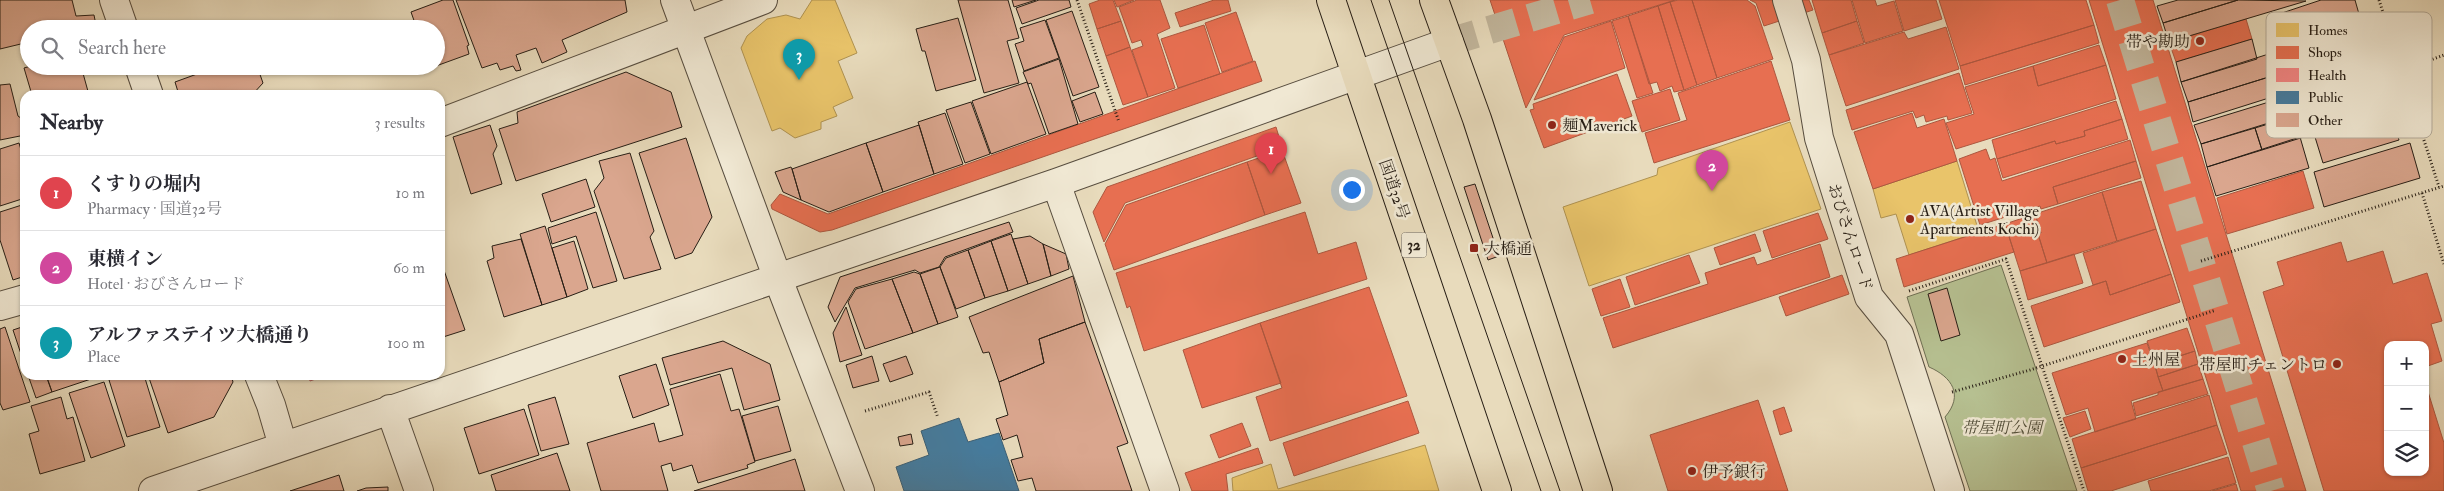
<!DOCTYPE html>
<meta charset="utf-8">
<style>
body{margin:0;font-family:"IM FELL Double Pica","Noto Serif JP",serif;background:#f7f7f7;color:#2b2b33}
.controls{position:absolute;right:15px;bottom:15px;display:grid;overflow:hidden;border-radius:10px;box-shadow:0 1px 4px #0004}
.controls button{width:45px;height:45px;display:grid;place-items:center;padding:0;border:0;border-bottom:1px solid #e1e1e2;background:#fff;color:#2b2b33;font:25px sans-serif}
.you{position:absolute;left:1351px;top:189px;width:18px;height:18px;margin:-12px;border:4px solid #fff;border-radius:50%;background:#1a73e8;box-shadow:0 0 0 8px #1a73e833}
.badge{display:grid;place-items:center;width:32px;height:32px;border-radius:50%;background:#8f2418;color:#fff;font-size:16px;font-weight:700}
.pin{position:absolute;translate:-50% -41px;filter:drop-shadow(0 1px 2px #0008)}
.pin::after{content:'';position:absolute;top:26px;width:18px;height:15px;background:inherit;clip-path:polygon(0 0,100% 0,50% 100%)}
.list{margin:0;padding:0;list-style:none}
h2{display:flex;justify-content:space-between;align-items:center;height:65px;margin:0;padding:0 20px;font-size:21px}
h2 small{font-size:16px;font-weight:400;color:#7c7c81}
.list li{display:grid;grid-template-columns:32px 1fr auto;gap:15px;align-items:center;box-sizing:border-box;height:75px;padding:0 20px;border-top:1px solid #e1e1e2}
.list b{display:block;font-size:19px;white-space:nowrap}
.list p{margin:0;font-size:16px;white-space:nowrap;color:#7c7c81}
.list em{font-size:16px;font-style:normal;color:#7c7c81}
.icon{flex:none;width:28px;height:28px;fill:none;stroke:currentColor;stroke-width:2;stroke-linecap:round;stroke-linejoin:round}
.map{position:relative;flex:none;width:2444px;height:491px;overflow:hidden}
.search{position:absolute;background:#fff;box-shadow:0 1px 4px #0004;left:20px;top:20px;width:425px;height:55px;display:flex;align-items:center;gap:12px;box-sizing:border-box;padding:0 18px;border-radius:28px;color:#7c7c81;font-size:19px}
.panel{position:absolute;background:#fff;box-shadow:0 1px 4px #0004;left:20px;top:90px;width:425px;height:290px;border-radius:15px}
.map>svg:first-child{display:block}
.green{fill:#b6c091;stroke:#6e6f53}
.homes{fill:#e9c46a;stroke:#af9250}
.shops{fill:#e76f51;stroke:#ad573f}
.health{fill:#f28482;stroke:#b56561}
.public{fill:#457b9d;stroke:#3c5f74}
.building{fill:#daa68e;stroke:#271e15}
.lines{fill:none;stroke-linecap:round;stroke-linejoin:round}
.minor-tunnel{stroke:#c1b59b;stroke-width:28;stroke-dasharray:28 14;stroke-linecap:butt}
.minor-casing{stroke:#574d3f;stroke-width:30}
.highway-casing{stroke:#271e15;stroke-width:30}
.path{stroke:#271e15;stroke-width:3;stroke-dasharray:1 2.5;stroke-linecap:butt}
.minor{stroke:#f0e8d3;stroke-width:28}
.highway{stroke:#e8dbbc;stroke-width:28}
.tram{stroke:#271e15;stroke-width:1}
.poi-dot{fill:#8f2418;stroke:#f0e8d3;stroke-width:2}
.labels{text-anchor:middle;stroke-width:5;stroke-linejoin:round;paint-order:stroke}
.shield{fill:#f0e8d3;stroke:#635b4e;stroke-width:1}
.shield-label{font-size:15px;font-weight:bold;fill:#271e15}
.poi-label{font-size:16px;fill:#271e15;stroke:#f0e8d3;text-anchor:start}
.street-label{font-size:16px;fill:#271e15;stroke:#f0e8d3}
.park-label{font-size:16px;font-style:italic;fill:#524f3a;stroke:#f0e8d3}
.key{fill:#f0e8d3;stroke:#b4ab9a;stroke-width:1}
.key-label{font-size:14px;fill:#271e15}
</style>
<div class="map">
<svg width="2444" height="491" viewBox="0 0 2444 491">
<rect width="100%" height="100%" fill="#e8dbbc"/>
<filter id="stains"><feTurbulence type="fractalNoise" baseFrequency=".004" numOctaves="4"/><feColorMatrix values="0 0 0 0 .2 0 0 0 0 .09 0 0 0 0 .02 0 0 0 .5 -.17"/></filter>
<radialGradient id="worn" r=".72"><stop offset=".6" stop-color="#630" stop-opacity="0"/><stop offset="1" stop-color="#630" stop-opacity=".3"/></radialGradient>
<path class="green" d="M2001,265l76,226h-107l-25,-74c19,-22 7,-40 -16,-50l-22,-70z"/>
<path class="homes" d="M812,0h23l22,53 -19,8 15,37 -20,9 4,9 -16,6v7l-26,9 -15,-10 -8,3 -31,-83 6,-12 20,-17 19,-4 14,4z
M1790,122l31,87 -232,77 -26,-79 94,-32 1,-7z
M1957,161l22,71 -70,23 -13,-41 -15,4 -8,-29z
M1425,445l14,46h-206l-1,-13 39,-14 7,25z"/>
<path class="shops" d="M1100,0h13l8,21 -24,8 -8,-25z
M1114,0h20l-17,7z
M1137,0h23l10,28 -13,6 18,54 -27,9 -16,-47 11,-4 -2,-6 -9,3 -13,-36z
M1214,0h14l3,11 -51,16 -5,-14z
M1490,0h185l-111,35 -38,73z
M1678,0h14l25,78 -20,7 -27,-83z
M1692,0h55l8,6 18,53 -56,19z
M1750,0h59l4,10 -49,16 -8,-23z
M1812,0h39l6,21 -35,12z
M1852,0h23l2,6 17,-5 9,30 -38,12z
M1895,0h41l6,19 -38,12z
M1939,0h147l8,25 -134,41z
M2089,0h64l153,491h-65z
M1670,2l27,83 -13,5 -26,-84z
M1658,6l26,84 -10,2 -2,-6 -12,5 -3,-9 -8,2 -21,-68z
M1236,12l17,49 -31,11 -17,-49z
M1628,16l25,77 -16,5 -25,-77z
M2246,19l6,20 -76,23 -7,-20z
M1121,21l9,26 -24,9 -9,-27z
M1611,21l14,47 -91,32 30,-63z
M1857,21l7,22 -35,12 -7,-22z
M1204,25l16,49 -42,14 -17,-49z
M2094,25l5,18 -134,42 -5,-19z
M1946,27l13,42 -113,37 -17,-51 75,-23 4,7z
M2099,45l7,20 -68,21 -5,-20z
M1130,47l18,50 -25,8 -17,-49z
M1255,61l7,20 -430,149 -12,2 -48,-23 -1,-4 9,-11 48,20z
M1771,61l19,59 -136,43 -9,-30 42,-13 -9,-27z
M2106,65l10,34 -160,50 -10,-26 28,-9 -9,-27 68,-21 5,20z
M1959,73l13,40 -24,7 -1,-4 -21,6 -2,-7 -8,3 -3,-7 -61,19 -6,-20z
M1617,74l15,42 -88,32 -14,-38 4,-1 -1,-5z
M1670,89l10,31 -38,12 -10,-31z
M2116,101l6,18 -38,12 1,5 -29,8 -1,-3 -58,18 -5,-19z
M1912,113l5,15 27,-9 13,42 -84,28 -19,-57z
M2122,119l6,20 -125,39 -6,-19 58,-18 1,3 29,-8 -1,-5z
M1276,127l6,20 -157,56 -21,39 -11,-30 14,-25z
M2130,140l6,21 -83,26 5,17 -17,5 -1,-3 -60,19 -21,-66 27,-10 4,11 5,-2 7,23z
M1282,150l19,53 -36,12 -18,-53z
M2136,161l5,17 -83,26 -5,-17z
M1247,162l18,53 -151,55 -9,-26 21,-39z
M2303,171l11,37 -87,26 -10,-36z
M2141,181l15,48 -39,12 -15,-49z
M2102,192l15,49 -70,22 -9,-29 3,-1 -6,-19z
M1305,212l13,42 38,-12 11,37 -223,72 -14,-45 -3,2 -11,-35z
M1818,213l10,26 -56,19 -9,-27z
M2035,214l6,19 -3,1 9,29 -27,8 -15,-47z
M2005,224l9,28 -110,35 -8,-28z
M2156,229l15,45 -61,21 -4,-14 -13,4 -10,-32z
M1755,234l6,17 -41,14 -6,-17z
M2341,242l6,20 36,-11 10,33 34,-11 15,48 -11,3 11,37 -17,6v-22h-37v127h37v-90l19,61v48h-120l-61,-199 21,-7 -7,-23z
M1820,244l10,33 -217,71 -10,-30 105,-34 -3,-11 49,-16 3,8z
M2074,254l9,29 -55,17 -8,-29z
M1689,255l11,28 -65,22 -9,-28z
M2171,274l9,28 -136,45 -13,-41 75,-25 4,14z
M1842,275l7,19 -63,22 -7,-19z
M1620,279l10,28 -29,9 -9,-27z
M1369,287l38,109 -137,45 -14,-44 26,-9 -22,-65z
M1260,323l21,60 -79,25 -19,-58z
M2187,328l8,23 -40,13 -8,-23z
M2147,343l16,48 -32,10 5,18 -41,13 -7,-24 -22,7 -14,-42z
M2195,351l3,13 -40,13 -3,-13z
M2198,364l5,15 -40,12 -5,-14z
M2203,379l5,15 -72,22 -3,-13 25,-8v-3z
M2209,395l8,30 -136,43 -9,-29z
M1758,400l30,91h-120l-18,-56z
M1408,401l11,32 -125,43 -11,-33z
M1784,407l8,24 -12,4 -7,-24z
M2085,411l6,18 -21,8 -7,-19z
M1242,423l9,23 -32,12 -9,-23z
M2217,425l10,29 -116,37h-23l-7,-23z
M1258,448l5,15 -37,11 2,17h-36l-7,-18z
M2228,457l8,26 -27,8h-58l-3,-10z
M2236,484l2,7h-26z"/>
<path class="health" d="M308,375h19l-17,6z"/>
<path class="public" d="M959,418l9,24 31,-9 20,58h-115l-8,-24 33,-12 -8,-24z"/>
<path class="building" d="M0,0h72l4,16 18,-1 2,10 -15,4h-52v13l-29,7z
M443,0h10l16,45 -2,1 2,8 -33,12v-37h-19l-6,-17z
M456,0h169l2,12 -65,28 5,12 -25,11 -6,-15 -20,7 5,15 -5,1 -3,-5 -13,4 -3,-7 -15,5z
M958,0h50l11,38 -12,3 12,42 -35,10z
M1012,0h24l-22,7z
M1039,0h30l2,7 -49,17 -6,-16z
M2178,0h60l-75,23 -6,-17z
M2238,0l68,1 -137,41 -6,-19z
M2321,0h34l19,67 -81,25 -23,-75z
M1072,11l27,76 -26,9 -27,-76z
M958,18l18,62 -40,11 -11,-40h-3l-6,-22z
M1045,20l14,38 -35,13 -9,-27 9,-3 -4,-13z
M2252,39l5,20 -76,23 -5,-20z
M2278,51l7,21 -97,30 -7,-20z
M1059,59l19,65 -29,10 -18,-51 -3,1 -5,-12z
M31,66h50l8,29h-57l-8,-27z
M219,66h38l6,17 -11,12h-73l-4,-13z
M626,72l45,20 11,35 -166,54 -17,-52 19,-6 -1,-11z
M2285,72l6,19 -98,31 -5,-20z
M1027,82l19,52 -55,20 -19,-53z
M10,84l8,32 7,5v14l-25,5v-55z
M1095,92l8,22 -23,8 -8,-21z
M2375,92l6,21 -119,37 -7,-22z
M2282,98l6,19 -87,27 -7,-19z
M971,102l19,52 -25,9 -19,-53z
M945,113l18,51 -29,10 -16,-52z
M2390,113l9,27 -76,23 -8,-26z
M490,125l7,21 -4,8 9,30 -31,10 -18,-57z
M919,125l15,49 -51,18 -17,-49z
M2255,128l7,22 -55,17 -6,-23z
M2300,137l9,31 -93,28 -9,-29z
M686,138l26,79 -20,36 -17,6 -36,-106z
M19,143l6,20v35l-25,8v-57z
M866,143l17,49 -54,20 -28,-12 -9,-31z
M2410,143l10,35 -96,29 -10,-35z
M630,153l24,78 -4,6 11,32 -37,10 -30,-88 10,-13 -5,-17z
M791,167l1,2 9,31 -18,-8 -8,-20z
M586,179l9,28 -44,15 -9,-28z
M1475,184l24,72 -11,4 -24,-73z
M25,204v72l-12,4 -13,-40v-28z
M596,212l21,69 -24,7 -17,-52 -24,8 -4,-16z
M1009,222l4,10 -68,25 -6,10 -19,6 -5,-3 -60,18 -20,34 -7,-15 12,-30z
M545,226l22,71 -25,8 -22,-71z
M1011,234l17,50 -20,7 -17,-50z
M1030,236l13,8 8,32 -23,8 -15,-45z
M521,239l21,66 -38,12 -17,-56 7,-3 -2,-12z
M574,241l14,48 -21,8 -15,-49z
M991,241l17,50 -23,7 -17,-48z
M1043,244l23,10 3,15 -18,7z
M968,250l17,48 -29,11 -16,-42 6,-9z
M440,259l25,71 -25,8z
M940,267l18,50 -20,7 -18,-50z
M914,272l6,2 18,50 -25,9 -21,-54z
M1073,276l12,46 -46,17 5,24 -45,19 -10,-30 -6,1 -14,-36z
M892,279l21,54 -48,16 -17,-47 8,-13z
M1947,288l13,47 -19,6 -13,-47z
M846,307l16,48 -22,7 -7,-29z
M1085,322l43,121 -11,4 15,44h-96l-4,-13 -14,3 -7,-21 12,-3 -6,-22 -14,5 -7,-21 12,-4 -9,-33 45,-19 -5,-24z
M25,326v40l-12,-36z
M5,327l25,75 -27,8 -3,-7v-74z
M723,341l47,23 10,36 -36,10 -12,-42 -62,17 -8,-27z
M872,356l7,25 -26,7 -7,-23z
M906,356l7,18 -23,8 -7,-18z
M656,364l13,41 -36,13 -14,-42z
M720,374l11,37 8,-2 16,53 -8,3 1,3 -50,15 -6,-18 -19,6 -2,-8 -10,3 7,25h-67l-14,-48 67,-20 5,19 24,-7 -13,-46z
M28,375h18l6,17 -16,6z
M46,375h54v1l-48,16z
M125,375h19l16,52 -33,10 -18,-57z
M148,375h83l2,7 -19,35 -46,16z
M104,382l21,64 -34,12 -22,-65z
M61,397l6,22 6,-2 12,44 -45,13 -11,-40 10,-3 -8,-25z
M555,397l14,47 -28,7 -13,-46z
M778,406l13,45 -36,10 -13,-45z
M524,409l15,46 -60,19 -15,-46z
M911,434l2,10 -13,2 -2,-9z
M557,453l13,38h-74l-5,-16z
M795,459l10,32h-111z
M339,475l5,16h-54z
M388,487v4h-31l9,-3z"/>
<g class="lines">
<path class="minor-tunnel" d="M2120,0l151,491
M1449,42l141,-42"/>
<defs>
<path id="minor" d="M114,0l10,29
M675,0l103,279 82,212
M1787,0l19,60 13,78 50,159 30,37 51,157
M139,66l10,29
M440,123l323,-123
M1056,183l109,308
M0,306l25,-7
M259,375l12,30 12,41
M390,409l29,82
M153,491l903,-308 393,-141"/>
<path id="highway" d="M1331,0l166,491
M1434,0l43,119 121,372"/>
</defs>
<use href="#minor" class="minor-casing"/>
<use href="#highway" class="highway-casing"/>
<path class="path" d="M1077,0l42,122
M2379,0l60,187
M2403,70l41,-15
M2422,193l22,71
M2201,261l243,-75
M1909,291l97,-32 78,232
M1952,392l78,-22 186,-60
M865,411l64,-19 9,26"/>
<use href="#minor" class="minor"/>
<use href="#highway" class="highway"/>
<path class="tram" d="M1371,0l170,491
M1389,0l171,491"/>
</g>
<g class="poi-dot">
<circle cx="2200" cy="41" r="5"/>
<circle cx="1552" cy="125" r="5"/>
<circle cx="1910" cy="219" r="5"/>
<rect x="1469" y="243" width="10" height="10" rx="2.5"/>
<circle cx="2122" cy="359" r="5"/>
<circle cx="2337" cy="364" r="5"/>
<circle cx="1692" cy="471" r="5"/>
</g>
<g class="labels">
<rect class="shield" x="1401.5" y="232.5" width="25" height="25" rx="4"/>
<g class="shield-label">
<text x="1414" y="250">32</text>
</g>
<g class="poi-label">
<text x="2190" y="47" text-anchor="end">帯や勘助</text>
<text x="1562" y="131">麺Maverick</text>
<text x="1920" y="216">AVA(Artist Village<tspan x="1920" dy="18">Apartments Kochi)</tspan></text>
<text x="1484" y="254">大橋通</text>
<text x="2132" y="365">土州屋</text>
<text x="2327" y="370" text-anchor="end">帯屋町チェントロ</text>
<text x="1702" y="477">伊予銀行</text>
</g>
<g class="street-label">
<text transform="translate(1395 189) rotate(71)" y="6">国道32号</text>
<text transform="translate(1851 237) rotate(72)" y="6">おびさんロード</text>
</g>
<g class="park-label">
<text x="2002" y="433">帯屋町公園</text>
</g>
</g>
<rect x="2266" y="12" width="166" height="126" rx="8" class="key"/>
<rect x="2276" y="23" width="23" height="14" fill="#e9c46a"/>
<rect x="2276" y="46" width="23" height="13" fill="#e76f51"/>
<rect x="2276" y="68" width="23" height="14" fill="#f28482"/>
<rect x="2276" y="91" width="23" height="13" fill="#457b9d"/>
<rect x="2276" y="113" width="23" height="14" fill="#daa68e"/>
<g class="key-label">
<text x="2308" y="35">Homes</text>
<text x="2308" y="57">Shops</text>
<text x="2308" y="80">Health</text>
<text x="2308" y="102">Public</text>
<text x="2308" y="125">Other</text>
</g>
<rect width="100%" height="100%" filter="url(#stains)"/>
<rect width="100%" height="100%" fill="url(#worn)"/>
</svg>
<div class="controls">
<button>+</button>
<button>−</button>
<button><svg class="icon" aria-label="layers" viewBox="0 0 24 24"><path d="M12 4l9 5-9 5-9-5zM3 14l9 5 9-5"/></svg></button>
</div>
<div class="you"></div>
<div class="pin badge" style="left:1271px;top:174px;background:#e0444e">1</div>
<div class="pin badge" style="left:1712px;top:191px;background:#d1479c">2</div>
<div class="pin badge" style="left:799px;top:80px;background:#0f9aa8">3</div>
<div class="search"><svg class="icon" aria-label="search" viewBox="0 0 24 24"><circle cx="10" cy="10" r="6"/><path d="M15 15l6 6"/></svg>Search here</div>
<section class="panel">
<h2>Nearby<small>3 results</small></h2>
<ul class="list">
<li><span class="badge" style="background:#e0444e">1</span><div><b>くすりの堀内</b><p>Pharmacy · 国道32号</p></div><em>10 m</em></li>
<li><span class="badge" style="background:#d1479c">2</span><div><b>東横イン</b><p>Hotel · おびさんロード</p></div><em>60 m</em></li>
<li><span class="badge" style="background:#0f9aa8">3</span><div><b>アルファステイツ大橋通り</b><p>Place</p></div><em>100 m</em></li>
</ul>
</section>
</div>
